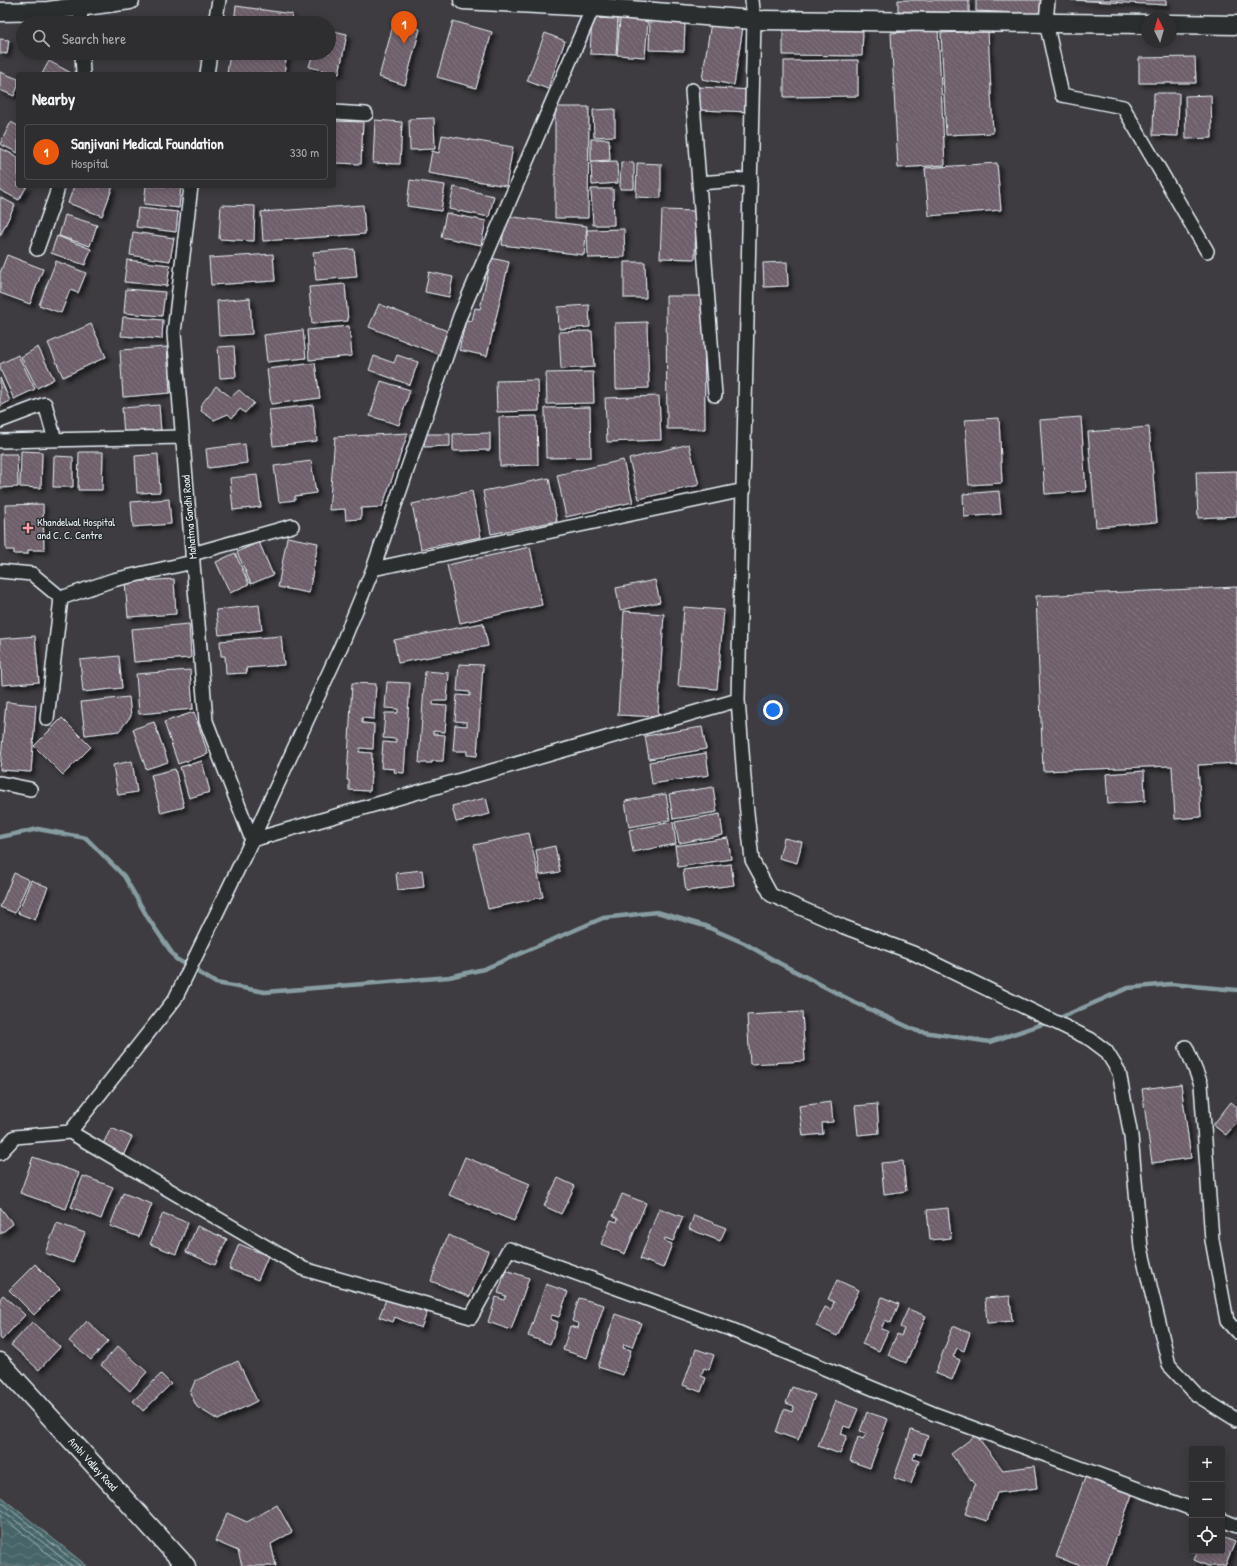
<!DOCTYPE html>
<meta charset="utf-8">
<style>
body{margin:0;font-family:"Patrick Hand",sans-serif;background:#3a393c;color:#f1f3f6}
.controls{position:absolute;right:12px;bottom:12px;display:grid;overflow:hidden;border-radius:4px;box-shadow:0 2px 10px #0003}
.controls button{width:36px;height:36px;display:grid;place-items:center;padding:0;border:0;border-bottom:1px solid #49494c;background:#2e2d30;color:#f1f3f6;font:20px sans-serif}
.compass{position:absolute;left:1141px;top:12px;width:36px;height:36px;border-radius:50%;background:#2e2d30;box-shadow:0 2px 10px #0003;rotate:355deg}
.you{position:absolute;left:773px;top:710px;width:14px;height:14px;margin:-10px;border:3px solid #fff;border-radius:50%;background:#1a73e8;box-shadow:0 0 0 6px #1a73e833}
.badge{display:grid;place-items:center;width:26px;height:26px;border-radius:50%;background:#ea580c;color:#fff;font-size:13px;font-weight:700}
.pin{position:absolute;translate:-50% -33px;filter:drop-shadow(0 1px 2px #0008)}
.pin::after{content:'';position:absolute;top:21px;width:14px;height:12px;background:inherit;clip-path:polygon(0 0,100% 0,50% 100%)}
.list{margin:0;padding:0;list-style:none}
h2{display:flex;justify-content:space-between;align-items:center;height:52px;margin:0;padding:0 16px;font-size:17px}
h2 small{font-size:13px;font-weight:400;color:#a7a8ab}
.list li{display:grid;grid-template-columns:26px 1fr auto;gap:12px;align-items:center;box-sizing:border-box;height:56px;margin:0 8px 8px;padding:0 8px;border:1px solid #49494c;border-radius:4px}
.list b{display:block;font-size:15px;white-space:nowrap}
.list p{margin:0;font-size:13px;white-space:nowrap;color:#a7a8ab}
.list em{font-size:13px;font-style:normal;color:#a7a8ab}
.icon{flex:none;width:22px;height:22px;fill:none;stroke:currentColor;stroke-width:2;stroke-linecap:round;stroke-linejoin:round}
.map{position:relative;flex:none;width:1237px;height:1566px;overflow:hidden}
.search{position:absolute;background:#2e2d30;box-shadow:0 2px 10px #0003;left:16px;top:16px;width:320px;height:44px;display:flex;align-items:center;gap:10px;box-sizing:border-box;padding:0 14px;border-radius:22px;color:#a7a8ab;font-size:15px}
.panel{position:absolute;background:#2e2d30;box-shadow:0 2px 10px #0003;left:16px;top:72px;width:320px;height:116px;border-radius:4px}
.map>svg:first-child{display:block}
.water{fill:url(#water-waves);stroke:#879da2}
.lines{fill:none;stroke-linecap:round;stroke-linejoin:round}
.shore{stroke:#a8b9be;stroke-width:1}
.stream{stroke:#879da2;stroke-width:4.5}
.building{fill:url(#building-back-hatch);stroke:#e8f1f8;filter:url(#shadow)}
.street-casing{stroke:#e8f1f8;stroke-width:16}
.secondary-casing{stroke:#e8f1f8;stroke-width:21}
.street{stroke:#2a2d2e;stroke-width:13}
.secondary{stroke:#2a2d2e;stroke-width:18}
.poi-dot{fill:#ff9aa2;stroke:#2a2d2e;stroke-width:1.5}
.labels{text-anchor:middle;stroke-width:3;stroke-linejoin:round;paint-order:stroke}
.street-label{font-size:11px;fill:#e8f1f8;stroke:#2a2d2e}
.poi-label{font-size:11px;fill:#e8f1f8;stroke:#2a2d2e;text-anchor:start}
</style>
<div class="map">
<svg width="1237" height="1566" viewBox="0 0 1237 1566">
<defs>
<pattern id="water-waves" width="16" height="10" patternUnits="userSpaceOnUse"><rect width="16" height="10" fill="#476568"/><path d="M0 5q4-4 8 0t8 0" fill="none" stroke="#627c7e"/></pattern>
<pattern id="building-back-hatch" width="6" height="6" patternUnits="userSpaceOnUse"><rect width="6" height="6" fill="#6e5e6a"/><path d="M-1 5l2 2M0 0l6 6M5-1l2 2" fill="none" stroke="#837680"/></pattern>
<filter id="shadow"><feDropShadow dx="3.5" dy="3.5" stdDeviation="2" flood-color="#0009"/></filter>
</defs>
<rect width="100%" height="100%" fill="#3e3c40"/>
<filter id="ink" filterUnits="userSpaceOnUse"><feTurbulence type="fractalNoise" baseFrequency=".025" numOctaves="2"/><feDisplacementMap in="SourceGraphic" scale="8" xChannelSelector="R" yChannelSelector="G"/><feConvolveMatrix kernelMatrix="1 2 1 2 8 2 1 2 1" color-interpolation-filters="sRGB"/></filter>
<g filter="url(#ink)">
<path class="water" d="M0,1496l87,70h-87z"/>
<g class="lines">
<path class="shore" d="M0,1501l80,65
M0,1508l72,58
M0,1515l63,51"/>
<path class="stream" d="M0,837l38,-8 48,9 38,38 24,42 28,41 40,24 49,9 184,-15 35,-8 119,-51 54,-6 48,14 39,17 35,20 75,39 63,29 73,11 58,-20
M1055,1020l73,-32 42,-4 67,6"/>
</g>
<path class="building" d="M898,0h71v13l-71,-2z
M976,0h65l-1,14 -64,-3z
M1071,0h95v5z
M236,6l56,8 -1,9h-57z
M592,18l26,1 -2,36 -26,-1z
M620,19l28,2 -3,36 -28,-2z
M453,21l39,11 -16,56 -39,-11z
M650,21l35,1 -1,29 -35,-1z
M394,22l26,7 -15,56 -26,-8z
M711,22l32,5 -9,58 -32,-6z
M783,29h80l-1,27 -79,-1z
M329,30l18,4 -8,40 -30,-7 4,-14h16z
M938,30l7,135 -47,3 -7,-135z
M988,31l5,102 -47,2 -5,-102z
M545,33l20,8 -17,48 -21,-8z
M0,39l9,1 -2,14 -7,-1z
M230,53h57l-3,21h-57z
M1195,57l1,26h-57v-25z
M858,60v36l-74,1v-36z
M49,61l24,13h-31z
M0,72l18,7v7l-4,10 -14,-6z
M700,87l51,3 -1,22 -51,-2z
M1154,93h25l-1,43 -25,-1z
M1211,95l1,43 -26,1 -1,-43z
M555,107h34l-1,111h-33z
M615,109v27l-21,1 -1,-27z
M434,118l1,31 -25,1 -1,-31z
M375,120l27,2 -2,42 -27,-1z
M334,121l29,1 -2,42 -27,-1z
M11,122l7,4v27l-18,-9z
M442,135l71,12 -7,39 -78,-13 4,-22 7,2z
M591,139h18l1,21 -19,1z
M0,148l18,9v29h9l-8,14 -19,-10z
M617,161l1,22 -26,2 -1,-23z
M621,162l13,1v26h-14z
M637,163l24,1v34l-25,-1z
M997,163l4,47 -72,6 -4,-48z
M410,180l35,5 -4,26 -34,-5z
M74,186h39l-11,30 -34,-13z
M146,186h35l-2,22 -35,-4z
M454,187l40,9 -5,21 -40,-8z
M591,189h22l1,36h-21z
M0,197l15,8 -15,31z
M221,205l34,1 -1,35 -35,-2z
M363,205l2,29 -102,7 -2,-29z
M138,208l40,4 -2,20 -40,-5z
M662,210l34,1 -1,48 -35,-1z
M446,213l40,8 -5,24 -40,-8z
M65,215l32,10 -7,21 -31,-10z
M505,216l82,10 -3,29 -82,-10z
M624,229l1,28 -37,1 -1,-28z
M133,232l41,6 -4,23 -40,-6z
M57,236l34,13 -6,16 -34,-12z
M354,249l3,28 -41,3 -3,-28z
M273,254l2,27 -64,4 -2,-27z
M7,255l36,14 -13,35 -30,-11v-20z
M491,258l18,4 -22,94 -28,-6 7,-30 6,1 3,-13 5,1z
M127,260l43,5 -3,21 -43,-4z
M56,261l30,12 -8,20 -8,-3 -9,23 -22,-8z
M624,262h21l1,36h-22z
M787,262l1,24 -24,1 -1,-24z
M429,272l24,5 -4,20 -24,-5z
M345,284l3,37 -36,3 -3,-37z
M126,289l39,3 -3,24 -38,-3z
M666,296h38l1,133h-38z
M250,298l2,36 -33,2 -2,-35z
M379,304l71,28 -10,23 -71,-28z
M589,305l1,22 -31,2 -1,-22z
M123,317l40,3 -1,19 -41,-3z
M647,322l2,66 -33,1 -1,-66z
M91,324l15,33 -43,20 -15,-34z
M349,326l3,30 -43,4 -2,-30z
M303,330l3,28 -39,4 -3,-27z
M592,331l2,36 -33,2 -2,-37z
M234,346l2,31 -16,1 -2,-31z
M38,347l16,32 -17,9 -16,-31z
M167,347l3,46 -47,4 -3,-47z
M18,355l17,34 -21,10 -14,-30v-5z
M397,355l21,7 -8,23 -41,-15 5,-14 20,7z
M315,363l5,35 -49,6 -4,-35z
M593,372l1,31 -47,1 -1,-31z
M0,378l10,23 -10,5z
M538,380l1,31 -42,1 -1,-31z
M381,381l29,9 -11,35 -29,-9z
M216,386l15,11 8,-7 15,13 -9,10 -5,-4 -8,9 -4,-4 -14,6 -13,-9 1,-3 -2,-2z
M659,396l2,44 -54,2 -2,-44z
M159,405l2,27 -37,3 -2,-27z
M313,405l4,36 -44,5 -4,-36z
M590,407l1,50 -45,1 -1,-50z
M537,416l1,49 -38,1 -1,-49z
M1081,417l5,74 -41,3 -5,-74z
M999,418l3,65 -33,2 -4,-65z
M1149,427l8,95 -61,5 -8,-95z
M408,433l-26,74 -21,1v11l-15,1 -1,-11 -16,1 6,-73z
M490,433v17l-37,1v-17z
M424,434h26v12l-26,1z
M245,444l2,19 -39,5 -2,-19z
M689,444l10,41 -60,14 -10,-40z
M21,451l21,1 -1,36 -21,-1z
M79,452h24l-1,38h-24z
M0,454h17l1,33 -18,1z
M158,454l2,38 -23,1 -2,-37z
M54,456l19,1v30h-20z
M623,460l10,42 -67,15 -9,-42z
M311,461l5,32 -21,3v4l-16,2 -5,-36z
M1237,471v45l-39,2 -2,-46z
M257,475l4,32 -28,3 -3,-32z
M549,478l8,43 -66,13 -8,-43z
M472,491l9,46 -60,12 -9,-45z
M999,491l2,23 -37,3 -1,-23z
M169,499l2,25 -38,3 -2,-25z
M43,504l1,46h-16v4h-14v-4h-8l-1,-45z
M287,537l31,6 -9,50 -31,-6z
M259,542l14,33 -22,9 -14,-32z
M530,547l12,58 -82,18 -13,-58z
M235,553l14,31 -19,9 -14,-31z
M174,579l2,35 -48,3 -3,-35z
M655,580l5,22 -40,8 -4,-22z
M1237,587v176l-39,2 3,52 -26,2 -3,-53 -129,5 -7,-175z
M259,605l3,25 -43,5 -3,-25z
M684,607l40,3 -7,79 -39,-3z
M624,611l40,3 -6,103 -40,-2z
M483,623l5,23 -90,17 -4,-23z
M189,624l2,34 -57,4 -3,-33z
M35,636l4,46 -37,3 -2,-46z
M281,636l3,29 -38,3 1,5 -21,1 -1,-18h-4l-1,-15z
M119,656l3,32 -39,4 -3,-32z
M459,664l24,1 -6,91 -10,-1v-4h-14l2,-26 12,1v-4l-12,-1 2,-26 13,1v-4l-13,-1z
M190,670l3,39 -54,5 -3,-40z
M425,671l24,2 -2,28h-14v4l14,1 -2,26 -12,-1v3l12,1 -2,26h-11v2h-13z
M387,682l23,1 -6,90 -10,-1 1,-3 -14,-1 2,-26 13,1v-4l-13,-1 2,-25h13v-4l-13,-1z
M352,683l24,1 -2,35 -12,-1v5l12,1 -1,25 -13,-1 -1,4 13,1 -2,38 -21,-1v-10h-2z
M129,697l2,19 -12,15 -34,4 -4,-33z
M6,702l30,3 -5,67 -31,-2z
M194,712l14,42 -30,10 -14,-42z
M62,718l29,29 -28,28 -29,-29z
M154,722l14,40 -22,7 -13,-40z
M702,727l4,22 -57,10 -4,-23z
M706,753l3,22 -57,9 -3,-22z
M132,761l5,31 -19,3 -5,-30z
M202,761l8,31 -21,6 -9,-31z
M175,769l9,38 -23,6 -10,-38z
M1144,771l1,30 -37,3 -2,-30z
M713,787l4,25 -44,7 -4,-25z
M666,794l4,26 -41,7 -4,-26z
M486,798l4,16 -34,8 -4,-16z
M720,814l3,21 -44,8 -4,-21z
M673,822l3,22 -43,8 -4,-22z
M529,833l14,64 -55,12 -14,-64z
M728,838l3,21 -53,8 -3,-21z
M784,838l18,4 -5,21 -18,-5z
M555,846l5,26 -20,3 -4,-25z
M731,864l3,21 -48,6 -3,-21z
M422,870l2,17 -26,3 -2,-17z
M14,873l15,7 -14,33 -15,-6z
M31,880l17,7 -13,33 -17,-7z
M802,1012l3,49 -55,3 -3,-49z
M1181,1084l10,74 -39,5 -10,-74z
M831,1102l2,20 -11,1 1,11 -20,2 -4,-30z
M1231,1102l6,5v15l-11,13 -13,-10z
M877,1104l2,29 -21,2 -3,-29z
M111,1128l21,9 -10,21 -21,-10z
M33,1157l46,16 -13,36 -46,-16z
M465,1157l65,27 -16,37 -65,-26z
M903,1161l3,30 -22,3 -3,-31z
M83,1176l30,11 -12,32 -30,-12z
M558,1178l17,8 -14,28 -17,-8z
M123,1193l29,11 -13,33 -29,-11z
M622,1194l24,9 -21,51 -24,-10 10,-24 6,2 1,-3 -5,-3z
M0,1207l13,17 -13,10z
M659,1208l24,9 -10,24 -8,-3 -1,3 8,3 -9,24 -23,-9z
M948,1208l3,30 -21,2 -3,-30z
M163,1213l25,10 -12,31 -26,-10z
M694,1215l32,13 -6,13 -31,-12z
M57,1223l28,10 -12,30 -28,-10z
M197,1226l30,13 -12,26 -29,-13z
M448,1235l40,16 -18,46 -39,-16z
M239,1244l29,12 -10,24 -29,-11z
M35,1264l25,25 -26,26 -25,-25z
M506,1270l23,8 -18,52 -23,-8 8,-25 8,3 2,-4 -8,-3z
M837,1280l22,10 -22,46 -21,-10 9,-19 6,3 3,-8 -6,-3z
M546,1284l22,8 -9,25 -7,-2 -2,4 8,3 -8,22 -22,-8z
M3,1295l22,20 -23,25 -2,-2v-39z
M1010,1296l2,25 -25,2 -2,-25z
M387,1297l40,16 -6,15 -26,-11 -2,5 -14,-5z
M882,1297l17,7 -8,19 -6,-3 -4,9 7,2 -9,20 -17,-7z
M579,1298l25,7 -17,53 -24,-8 7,-24 8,2 1,-4 -7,-3z
M908,1309l18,7 -20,47 -18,-8 9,-21 4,2 3,-7 -4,-2z
M615,1314l26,9 -9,24 -8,-3 -1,4 8,2 -8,25 -25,-8z
M87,1321l21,20 -17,19 -22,-19z
M32,1322l28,25 -21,23 -28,-25z
M953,1326l17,7 -6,18 -7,-3 -4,9 7,3 -8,20 -17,-7z
M118,1346l29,26 -17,19 -29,-26z
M696,1349l18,6 -5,15 -5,-2 -3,8 5,2 -5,14 -18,-7z
M238,1361l19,40 -39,19 -21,-13 -7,-14 5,-12z
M161,1374l10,10 -28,27 -10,-10z
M792,1387l23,8 -17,45 -22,-8 8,-23 8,3 2,-6 -8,-3z
M836,1401l22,8 -8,19 -6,-2 -3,8 6,2 -7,18 -22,-8z
M867,1412l21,7 -18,49 -20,-7 8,-24 5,2 3,-6 -6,-2z
M911,1430l17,6 -7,19 -6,-2 -2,6 6,2 -8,23 -17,-6z
M976,1435l27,35 31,-4 3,22 -40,5 -10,28 -22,-7 10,-29 -24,-31z
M1086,1475l47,17 -27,74h-25l-25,-9z
M277,1505l15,27 -21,12 5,22h-34l-4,-15 -23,-10 12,-28 20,9z
M1222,1537l13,5 -10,24h-17l-14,-6 4,-9h24z"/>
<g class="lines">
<defs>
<path id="street" d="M1048,0l-2,22 16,73 61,12 84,144
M80,7l1,16
M215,23l4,-23
M82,53l1,21
M207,74l3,-21
M692,90l23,305
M334,112l32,2
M699,183l52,-4
M191,186l-17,147 32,388 46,119 486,-140 16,-680 -2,-20
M37,249l19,-54 2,-9
M0,421l45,-17 10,36
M0,441l183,-4
M192,554l100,-28
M373,569l371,-79
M0,571l32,3 29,24 52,-18 80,-18
M738,700l8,103 6,57 19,35 73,32 69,26 177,86 16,12 13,21 12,64 10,112 28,117 28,30 40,25
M47,719l14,-121
M0,783l30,6
M1186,1047l15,37 11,156 15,81 10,11
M70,1132l234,137 167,48 38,-68 221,80 202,84 260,96
M0,1153l15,-16 55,-5 105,-133 77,-159 90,-196 31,-75 87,-253 133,-309v-7
M1222,1520l15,6"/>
<path id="secondary" d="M463,0l130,7 161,13 393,4
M0,12l48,-1 82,-11
M1171,24l66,1
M0,1362l186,204"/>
</defs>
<use href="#street" class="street-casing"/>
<use href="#secondary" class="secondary-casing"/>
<use href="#street" class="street"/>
<use href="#secondary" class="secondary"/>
</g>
</g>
<path class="poi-dot" d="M26 522h4v4h4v4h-4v4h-4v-4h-4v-4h4z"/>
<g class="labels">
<g class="street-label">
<text transform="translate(189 517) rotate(-95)" y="4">Mahatma Gandhi Road</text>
<text transform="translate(93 1464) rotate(48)" y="4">Ambi Valley Road</text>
</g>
<g class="poi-label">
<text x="37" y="526">Khandelwal Hospital<tspan x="37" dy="13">and C. C. Centre</tspan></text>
</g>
</g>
</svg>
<div class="controls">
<button>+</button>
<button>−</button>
<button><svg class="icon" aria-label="locate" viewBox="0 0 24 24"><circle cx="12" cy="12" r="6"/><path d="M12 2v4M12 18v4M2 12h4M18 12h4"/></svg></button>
</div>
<svg class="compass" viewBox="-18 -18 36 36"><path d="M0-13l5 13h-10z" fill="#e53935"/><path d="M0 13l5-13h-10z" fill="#a7a8ab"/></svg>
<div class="you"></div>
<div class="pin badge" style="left:404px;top:44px">1</div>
<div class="search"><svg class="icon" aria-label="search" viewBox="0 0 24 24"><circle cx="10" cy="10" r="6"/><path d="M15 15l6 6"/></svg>Search here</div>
<section class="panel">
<h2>Nearby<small></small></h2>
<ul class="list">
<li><span class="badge">1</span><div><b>Sanjivani Medical Foundation</b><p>Hospital</p></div><em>330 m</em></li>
</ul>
</section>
</div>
